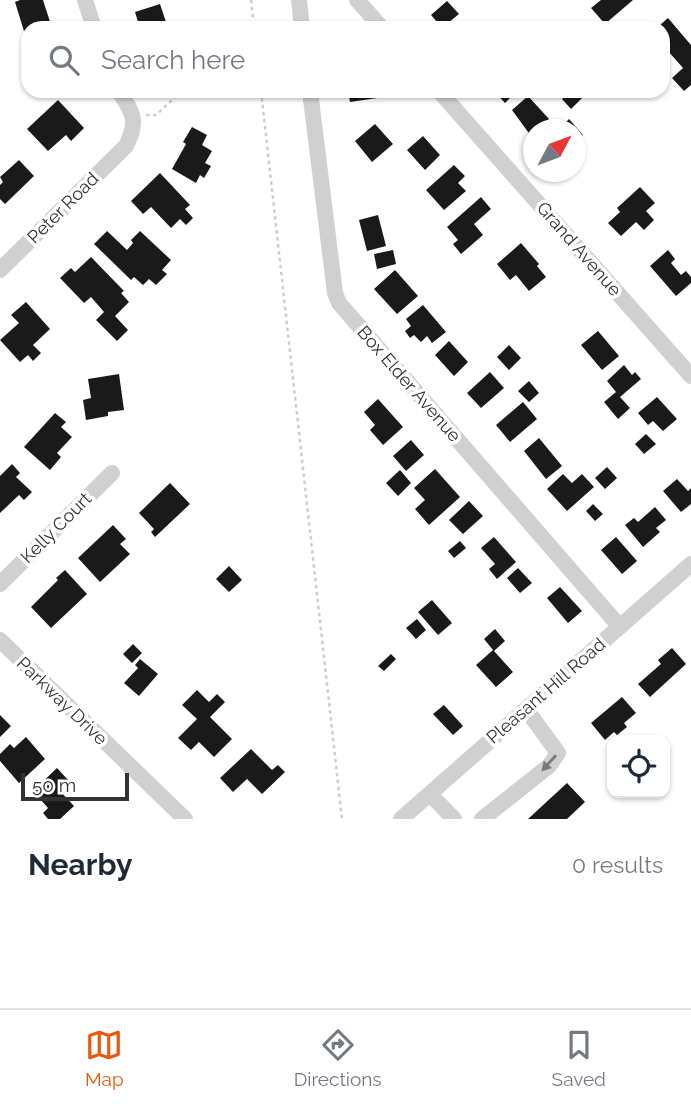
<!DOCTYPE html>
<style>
body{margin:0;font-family:Raleway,sans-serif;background:#f2f2f3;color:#1f2937}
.controls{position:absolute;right:21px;bottom:21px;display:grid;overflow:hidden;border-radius:14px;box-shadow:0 2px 5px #0004}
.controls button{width:63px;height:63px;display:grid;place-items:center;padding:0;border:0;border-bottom:2px solid #e0e1e3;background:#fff;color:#1f2937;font:35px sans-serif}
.compass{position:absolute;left:523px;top:119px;width:63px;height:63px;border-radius:50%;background:#fff;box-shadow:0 2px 5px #0004;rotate:49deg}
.scale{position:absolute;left:21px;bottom:18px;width:108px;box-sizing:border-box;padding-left:7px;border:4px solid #333;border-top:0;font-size:19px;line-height:24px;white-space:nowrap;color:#333;-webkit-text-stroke:5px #fff;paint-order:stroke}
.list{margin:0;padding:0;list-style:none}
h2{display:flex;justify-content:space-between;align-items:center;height:91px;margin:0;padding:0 28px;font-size:30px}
h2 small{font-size:23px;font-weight:400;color:#747a83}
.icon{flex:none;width:38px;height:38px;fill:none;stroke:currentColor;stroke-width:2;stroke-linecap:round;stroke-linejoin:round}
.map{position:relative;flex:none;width:691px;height:819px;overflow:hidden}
.search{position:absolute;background:#fff;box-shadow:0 2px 5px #0004;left:21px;right:21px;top:21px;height:77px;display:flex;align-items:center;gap:18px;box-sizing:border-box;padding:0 24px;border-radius:21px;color:#747a83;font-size:26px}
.sheet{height:189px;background:#fff}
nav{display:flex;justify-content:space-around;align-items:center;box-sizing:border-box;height:98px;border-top:2px solid #e0e1e3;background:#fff;font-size:19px;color:#747a83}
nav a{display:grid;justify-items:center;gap:4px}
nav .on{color:#ea580c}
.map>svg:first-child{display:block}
.building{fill:#1a1a1a}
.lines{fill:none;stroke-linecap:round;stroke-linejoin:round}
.path{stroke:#cdcdcd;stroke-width:2.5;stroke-dasharray:3.5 3.5;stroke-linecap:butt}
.minor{stroke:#d0d0d0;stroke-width:16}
.oneway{fill:#7a7a7a}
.labels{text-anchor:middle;stroke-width:7;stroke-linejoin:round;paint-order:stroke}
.street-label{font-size:18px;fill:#333;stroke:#fff}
</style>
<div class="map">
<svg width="691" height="819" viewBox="0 0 691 819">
<rect width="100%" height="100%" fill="#fff"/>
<path class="building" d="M20,0h23l9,28h-24l-1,13 -12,-39z
M601,0h32l-28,24 -14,-16z
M447,1l12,13 -17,14 -11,-13z
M160,4l8,24h-28l-5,-16z
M668,18l23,27v40l-7,6 -12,-13 11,-10 -15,-17 -5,4v-27l-3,-3z
M348,91h35l1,6 -34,5z
M494,91h23l-12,12z
M571,91h4l7,7 -11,11 -9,-10z
M528,96l21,23 -11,11h-4l-3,6 -19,-26z
M58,100l26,28 -13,13 -5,-6 -18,16 -21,-22z
M569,119l14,16 -7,6v-11h-18z
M375,124l18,20 -21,18 -17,-21z
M192,127l15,8 -5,10 10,6 -7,12 6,3 -7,12 -4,-3 -4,8 -24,-14 14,-25 -3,-2z
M423,136l17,19 -15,15 -18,-20z
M19,160l15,16 -29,28 -5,-5v-14l3,-3 -3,-5z
M454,165l11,11 -7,7 8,8 -22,19 -18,-20z
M160,173l30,32 -5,4 8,9 -7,7 -6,-6 -9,9 -20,-21 -8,7 -12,-13z
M640,187l15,16 -9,8 8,9 -10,10 -8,-8 -15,14 -13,-13 12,-11 -3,-4z
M481,197l10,12 -17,15 9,11 -22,19 -8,-10 5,-4 -11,-13z
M378,215l8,31 -19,5 -8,-31z
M107,231l20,19 6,-7 -2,-3 9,-9 31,29 -9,10 5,4 -11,11 -7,-6 -6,6 -9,-8 -3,3 -37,-36z
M521,243l18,21 -2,2 9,11 -17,14 -13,-16 -6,5 -13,-16z
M393,250l3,14 -19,5 -3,-15z
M668,250l7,9 -4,4 10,12 5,-4 5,6v6l-15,13 -26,-30z
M91,257l33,34 -3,2 8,9 -14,14 13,14 -11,11 -21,-21 8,-8 -13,-15 -7,6 -24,-25 11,-10 4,4z
M395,270l23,26 -21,18 -23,-25z
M26,302l24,27 -17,16 8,8 -8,8 -5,-6 -8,7 -20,-22 19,-17 -8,-8z
M423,305l23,27 -14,11 -5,-7 -6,6 -7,-7 -4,3 -5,-7 6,-5 -5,-7z
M598,331l21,25 -17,14 -21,-25z
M449,341l19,21 -14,14 -19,-21z
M509,345l12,13 -12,12 -12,-13z
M624,365l8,10 3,-3 6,7 -21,18 10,11 -12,11 -14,-17 12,-10 -9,-11z
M490,372l14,16 -23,20 -14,-15z
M119,374l5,36 -16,2v4l-22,4 -3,-20 8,-2 -3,-19z
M529,381l10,12 -10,9 -11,-11z
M657,397l20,22 -14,12 -10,-10 -5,4 -10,-12z
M378,399l25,28 -20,18 -13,-15 5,-5 -11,-13z
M523,402l14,17 -27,23 -14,-17z
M55,413l11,9 -5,5 11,10 -15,16 4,4 -11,13 -26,-23z
M646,434l10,10 -12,10 -9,-10z
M539,438l23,28 -16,13 -22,-28z
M411,440l13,15 -18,16 -13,-15z
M12,464l8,9 -4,4 16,15 -8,8 -5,-5 -19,18v-37z
M607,467l10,11 -12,11 -10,-11z
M435,469l25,28 -31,28 -14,-16 10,-9 -11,-12z
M400,470l11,13 -13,13 -12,-13z
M563,474l9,9 10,-9 12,13 -27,24 -20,-22z
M677,479l11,12 3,-3v16l-10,8 -18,-21z
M170,483l20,21 -35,33 -4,-5 3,-3 -15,-16z
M469,501l14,15 -20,18 -14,-14z
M593,504l10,10 -8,7 -9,-10z
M655,507l11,13 -10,8 4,4 -17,15 -18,-22 9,-7 4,4z
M113,525l13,14 -6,5 10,10 -30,28 -22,-24z
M494,537l22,25 -19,17 -8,-10 6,-5 -14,-16z
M616,537l21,24 -15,13 -21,-24z
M460,541l6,7 -12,10 -6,-7z
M229,566l13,14 -13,12 -13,-13z
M518,568l14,15 -12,10 -13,-15z
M65,570l22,24 -36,34 -20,-21 27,-27 -2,-2z
M560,587l22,24 -14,12 -21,-25z
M432,600l20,23 -14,12 -20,-23z
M417,619l9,11 -10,9 -10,-11z
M495,629l10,12 -11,10 19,21 -17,15 -20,-22 17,-15 -9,-11z
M133,644l9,9 -10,10 -9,-9z
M672,648l14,16 -36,33 -12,-13 23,-20 -3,-4z
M391,654l5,5 -12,12 -6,-5z
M140,659l18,15 -19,22 -15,-13 14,-15 -3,-3z
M197,690l12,12 8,-8 8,8 -15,15 22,22 -18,18 -15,-15 -8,8 -13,-12 19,-19 -15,-14z
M622,697l14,16 -12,10 3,4 -10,8 -3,-3 -9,8 -14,-17z
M444,705l19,21 -10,9 -20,-21z
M0,715l11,11 -11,11z
M26,737l19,22 -26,24 -19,-22v-7l10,-10 4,4z
M251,749l21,21 6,-5 7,7 -23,22 -15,-15 -14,13 -13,-14z
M57,768l12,13 -9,10 14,15 -14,13h-12l-5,-6 5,-5 -15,-17z
M567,783l18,19 -18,17h-39z"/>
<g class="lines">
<path class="path" d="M251,0l3,28
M261,91l81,728
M146,115h10l26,-24"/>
<path class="minor" d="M85,0l9,28
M299,0l3,28
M357,0l25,28
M310,91l25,202 4,10 281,324
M439,91l252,285
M0,270l126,-124c13,-26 7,-32 -7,-55
M0,584l112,-111
M0,640l185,179
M430,794l24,25
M401,819l290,-255
M482,819l67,-53 9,-13 -32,-44"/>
</g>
<defs><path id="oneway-solid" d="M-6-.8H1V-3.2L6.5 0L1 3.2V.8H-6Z" transform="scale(1.75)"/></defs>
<use class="oneway" href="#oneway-solid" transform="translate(549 763) rotate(132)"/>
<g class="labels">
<g class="street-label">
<text transform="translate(63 208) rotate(-45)" y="6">Peter Road</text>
<text transform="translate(579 249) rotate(49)" y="6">Grand Avenue</text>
<text transform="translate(409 384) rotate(49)" y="6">Box Elder Avenue</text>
<text transform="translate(56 528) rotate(-45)" y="6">Kelly Court</text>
<text transform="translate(546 691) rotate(-41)" y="6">Pleasant Hill Road</text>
<text transform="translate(62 701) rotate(44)" y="6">Parkway Drive</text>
</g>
</g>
</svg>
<div class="controls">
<button><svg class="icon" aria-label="locate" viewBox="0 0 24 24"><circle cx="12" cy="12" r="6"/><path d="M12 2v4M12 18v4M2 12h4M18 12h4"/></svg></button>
</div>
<svg class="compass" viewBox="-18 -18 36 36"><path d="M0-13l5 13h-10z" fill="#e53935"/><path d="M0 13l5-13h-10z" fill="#747a83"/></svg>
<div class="scale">50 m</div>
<div class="search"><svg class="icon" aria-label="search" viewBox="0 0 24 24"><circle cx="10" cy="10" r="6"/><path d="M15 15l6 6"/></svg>Search here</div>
</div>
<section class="sheet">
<h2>Nearby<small>0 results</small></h2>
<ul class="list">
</ul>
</section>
<nav>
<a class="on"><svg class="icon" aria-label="map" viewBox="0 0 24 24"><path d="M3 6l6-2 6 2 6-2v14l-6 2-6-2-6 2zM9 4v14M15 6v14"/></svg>Map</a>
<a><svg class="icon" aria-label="directions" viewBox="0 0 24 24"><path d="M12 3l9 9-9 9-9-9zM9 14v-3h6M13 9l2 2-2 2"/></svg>Directions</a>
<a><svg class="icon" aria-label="saved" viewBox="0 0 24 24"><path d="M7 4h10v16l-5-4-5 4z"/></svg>Saved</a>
</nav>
